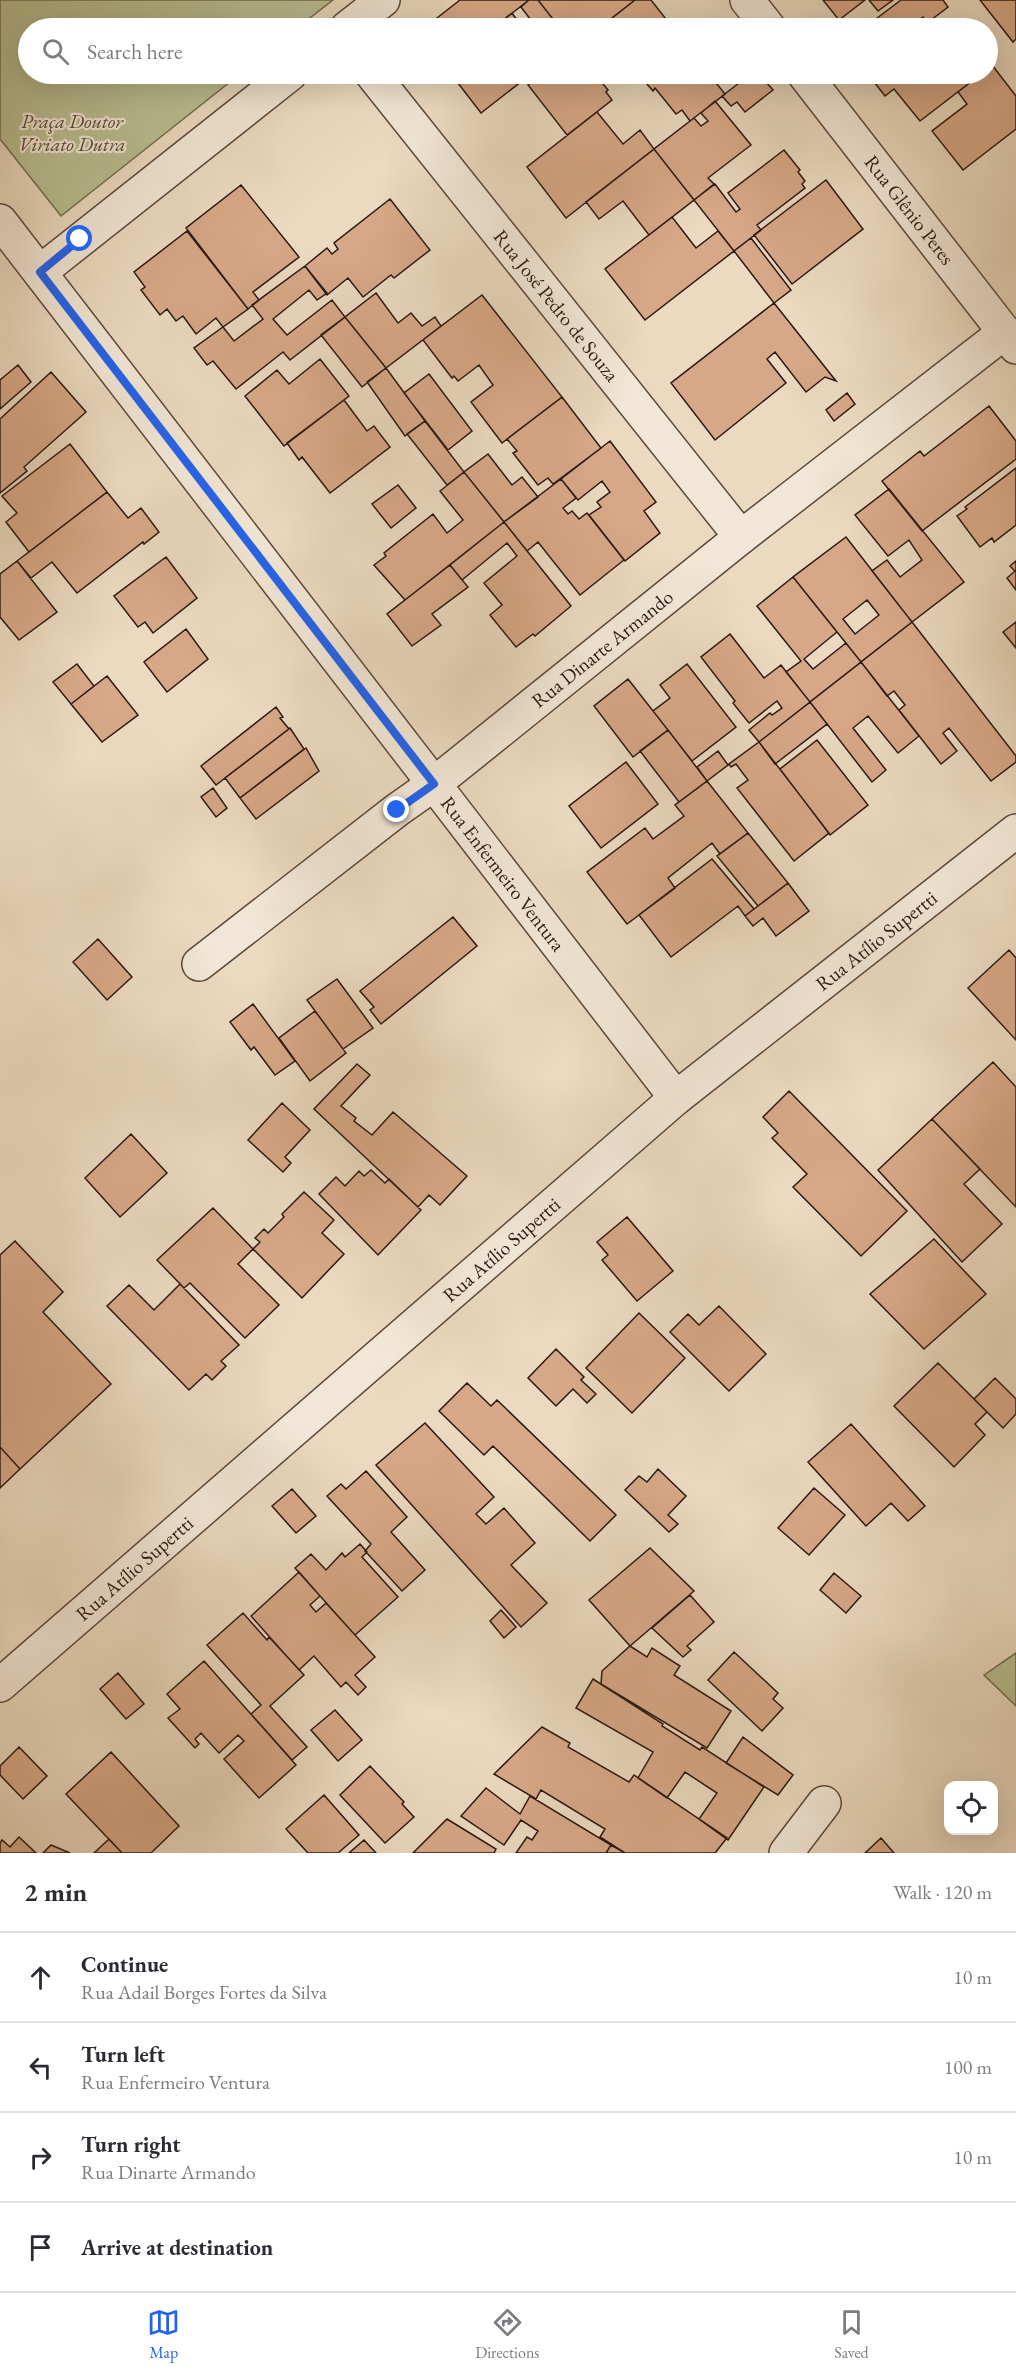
<!DOCTYPE html>
<meta charset="utf-8">
<style>
body{margin:0;font-family:"EB Garamond",serif;background:#f2f2f3;color:#2b2b33}
.controls{position:absolute;right:18px;bottom:18px;display:grid;overflow:hidden;border-radius:12px;box-shadow:0 6px 24px #0002}
.controls button{width:54px;height:54px;display:grid;place-items:center;padding:0;border:0;border-bottom:2px solid #e1e1e2;background:#fff;color:#2b2b33;font:30px sans-serif}
.stop{position:absolute;width:18px;height:18px;margin:-14px;border:4px solid #2563eb;border-radius:50%;background:#fff}
.stop.end{background:#2563eb;border-color:#fff;box-shadow:0 2px 6px #0008}
.list{margin:0;padding:0;list-style:none}
h2{display:flex;justify-content:space-between;align-items:center;height:78px;margin:0;padding:0 24px;font-size:26px}
h2 small{font-size:20px;font-weight:400;color:#7c7c81}
.list li{display:grid;grid-template-columns:39px 1fr auto;gap:18px;align-items:center;box-sizing:border-box;height:90px;padding:0 24px;border-top:2px solid #e1e1e2}
.list b{display:block;font-size:22px;white-space:nowrap}
.list p{margin:0;font-size:20px;white-space:nowrap;color:#7c7c81}
.list em{font-size:20px;font-style:normal;color:#7c7c81}
.icon{flex:none;width:33px;height:33px;fill:none;stroke:currentColor;stroke-width:2;stroke-linecap:round;stroke-linejoin:round}
.map{position:relative;flex:none;width:1016px;height:1853px;overflow:hidden}
.search{position:absolute;background:#fff;box-shadow:0 6px 24px #0002;left:18px;right:18px;top:18px;height:66px;display:flex;align-items:center;gap:15px;box-sizing:border-box;padding:0 21px;border-radius:33px;color:#7c7c81;font-size:22px}
.sheet{height:438px;background:#fff}
nav{display:flex;justify-content:space-around;align-items:center;box-sizing:border-box;height:84px;border-top:2px solid #e1e1e2;background:#fff;font-size:16px;color:#7c7c81}
nav a{display:grid;justify-items:center;gap:3px}
nav .on{color:#2563eb}
.map>svg:first-child{display:block}
.green{fill:#b8bf92;stroke:#726c52;stroke-width:1.5}
.building{fill:#d7a887;stroke:#2c1913;stroke-width:1.5;fill-rule:evenodd}
.lines{fill:none;stroke-linecap:round;stroke-linejoin:round}
.minor-casing{stroke:#5c493e;stroke-width:36}
.minor{stroke:#f2e7d6;stroke-width:33}
.route{stroke:#2563eb;stroke-width:8}
.labels{text-anchor:middle;stroke-width:4.5;stroke-linejoin:round;paint-order:stroke}
.park-label{font-size:20px;font-style:italic;fill:#564b39;stroke:#f2e7d6}
.street-label{font-size:20px;fill:#2c1913;stroke:#f2e7d6}
</style>
<div class="map">
<svg width="1016" height="1853" viewBox="0 0 1016 1853">
<rect width="100%" height="100%" fill="#ebdac0"/>
<filter id="stains"><feTurbulence type="fractalNoise" baseFrequency=".00333" numOctaves="4"/><feColorMatrix values="0 0 0 0 .2 0 0 0 0 .09 0 0 0 0 .02 0 0 0 .5 -.17"/></filter>
<radialGradient id="worn" r=".72"><stop offset=".6" stop-color="#630" stop-opacity="0"/><stop offset="1" stop-color="#630" stop-opacity=".3"/></radialGradient>
<path class="green" d="M0,0h333l-36,28h-269v46h212l-179,142 -61,-77z
M1016,1653v53l-32,-31z"/>
<path class="building" d="M460,0h69l-36,28h-62l-3,-3z
M529,0h9l22,28h-23l-16,-21z
M538,0h97l-36,28h-39z
M635,0h16l22,28h-55l-7,-9z
M823,0h42l-26,20z
M869,0h24l-15,11z
M901,0h42l5,7 -21,16 -4,-6 -5,4 6,7h-60z
M980,0h36v39l-3,3z
M512,13l5,7 -7,6 2,2h-19z
M992,65l24,31v33l-53,41 -31,-39 35,-27 -9,-12 23,-18h7v-6z
M451,74h80l-50,39z
M543,74h52l13,16 -2,2 6,8 -45,35 -39,-50z
M645,74h64l16,20 -35,27 -8,-11 -6,4 -21,-26 -2,3 -12,-14z
M751,74h8l14,16 -28,22 -8,-10 -6,4 -9,-10z
M876,74h105l-61,47 -26,-32 -9,7 -14,-18z
M715,101l36,44 -43,33 6,6 -20,16 -40,-51 40,-31 7,8 7,-5 -7,-8z
M597,112l26,32 17,-14 14,19 -88,69 -39,-51z
M654,149l40,51 -45,35 -26,-34 -24,18 -13,-17z
M784,150l16,20 -2,2 7,9 -3,3 3,4 -48,37 4,5 -27,21 -40,-51 21,-16 21,28 4,-3 -12,-16z
M826,180l37,49 -71,55 -38,-49z
M241,185l58,72 -46,35 6,8 -11,9 -62,-81z
M390,199l40,51 -36,28 -3,-3 -28,22 -15,-19 -21,17 -22,-29 22,-18 5,6 6,-5 -4,-6z
M672,217l24,31 22,-17 16,20 -89,69 -40,-51z
M187,231l61,78 -25,18 -7,-9 -20,16 -13,-18 -7,5 -9,-12 -7,6 -19,-25 4,-3 -11,-15z
M751,238l40,52 -17,13 -40,-52z
M305,266l22,27 -10,7 -8,-10 -36,29 14,16 45,-35 13,17 -55,43 -7,-8 -47,37 -23,-28 -6,4 -13,-17 29,-21 11,14 29,-22 -11,-14z
M376,293l22,30 13,-10 11,13 13,-9 6,9 -55,42 -41,-51z
M482,295l80,102 -60,46 -31,-41 22,-17 -14,-20 -21,16 -4,-5 -2,2 -29,-38z
M774,303l62,78 -11,-4 -19,15 -31,-40 -8,7 19,24 -71,57 -44,-57z
M345,317l41,51 -24,19 -41,-52z
M320,359l29,37 -65,50 -39,-50 32,-26 12,14z
M18,365l13,17 -31,27v-29z
M386,368l39,53 -20,15 -38,-54z
M51,372l35,40 -62,55 3,4 -27,22v-74z
M429,374l43,57 -24,19 -44,-57z
M847,393l8,11 -21,17 -8,-11z
M562,397l39,51 -48,36 -5,-6 -10,7 -25,-32 4,-2 -10,-12z
M344,400l23,31 7,-5 16,21 -60,46 -28,-36 -3,3 -12,-17z
M989,406l27,35v18l-94,72 -40,-50 38,-30 4,5z
M425,421l39,51 -17,13 -40,-51z
M610,441l46,61 -12,9 16,22 -35,28 -36,-46 12,-8 -4,-5 13,-10 -8,-11 -24,19 -17,-21z
M70,444l37,48 -78,60 -23,-30 11,-9 -15,-17z
M488,454l24,31 10,-8 16,20 -34,25 -40,-50z
M1016,468v57l-22,17 -2,-4 -12,9 -23,-31 10,-7 -2,-2z
M464,472l40,50 -99,78 -31,-35 12,-9 -2,-3 49,-39 14,19 16,-13 -23,-29z
M561,479l15,19 -13,10 5,6 4,-3 7,8 8,-6 37,47 -44,35 -42,-53 -11,9 -23,-29z
M398,485l18,23 -25,20 -19,-24z
M889,489l75,93 -52,40 -40,-51 15,-11 13,17 22,-17 -13,-20 -21,16 -33,-41z
M107,492l21,26 13,-10 18,24 -15,12 -1,-2 -66,51 -25,-31 -21,16 -14,-17z
M504,522l67,84 -36,30 -2,-2 -17,13 -26,-32 12,-10 -18,-22 33,-27 -10,-13 -45,37 -12,-15z
M846,537l66,85 -51,40 -68,-85zM867,600l12,15 -24,19 -12,-15z
M166,557l31,41 -44,35 -8,-11 -7,5 -24,-31z
M17,561l40,51 -38,28 -19,-23v-43z
M1016,561v29l-9,-12 8,-7 -5,-5z
M450,565l18,22 -36,27 9,11 -29,21 -25,-32z
M793,577l44,55 -33,27 9,10 33,-26 15,19 -51,40 -24,-30 15,-11 -44,-55z
M912,622l104,134v6l-25,19 -42,-53 -6,5 14,18 -16,13 -42,-54 6,-5 -11,-14 -7,5 -26,-34z
M1016,622v26l-13,-16z
M186,629l22,30 -41,33 -23,-30z
M730,634l34,44 17,-13 29,37 -51,40 -10,-12 21,-17 2,2 10,-7 -5,-7 -28,22 -16,-20 2,-2 -34,-44z
M861,662l58,74 -21,17 -30,-37 -15,12 33,42 -14,12 -62,-80z
M77,664l17,22 -23,18 -18,-22z
M687,664l49,63 -44,34 -39,-50 17,-13 -10,-13z
M107,676l31,39 -36,27 -31,-38z
M628,679l40,51 -35,27 -39,-51z
M810,702l17,22 -52,40 -16,-22z
M276,707l7,10 -3,1 9,11 -73,56 -15,-19z
M290,728l14,21 -64,49 -15,-20z
M668,730l39,51 -28,21 -39,-51z
M817,740l51,65 -38,30 -50,-66z
M759,742l70,91 -35,28 -57,-73 11,-8 -12,-16 -5,3 -2,-3z
M306,748l13,23 -63,48 -16,-21z
M718,751l10,14 -21,16 -10,-14z
M626,762l32,42 -57,44 -32,-42z
M707,781l41,52 -28,21 -8,-11 -44,35 7,10 -48,36 -40,-52 58,-44 8,11 31,-23 -9,-11z
M213,788l14,20 -11,9 -15,-20z
M748,833l40,50 -30,23 -41,-50z
M712,859l42,50 -9,7 -7,-10 -67,51 -32,-42z
M788,883l21,28 -33,25 -13,-18 -10,8 -8,-10z
M453,917l24,29 -96,78 -11,-14 4,-3 -14,-16z
M98,939l34,38 -25,23 -34,-38z
M1009,950l7,8v82l-48,-52z
M337,979l36,49 -30,21 -36,-49z
M253,1004l42,57 -20,14 -21,-28 -3,3 -21,-28z
M315,1011l31,42 -36,28 -31,-43z
M993,1062l23,25v120l-84,-88z
M357,1064l13,11 -29,31 15,12 -2,3 18,14 21,-23 74,64 -27,29 -11,-10 -11,12 -104,-98z
M789,1091l118,120 -46,45 -68,-69 14,-13 -35,-36 6,-5 -15,-16z
M282,1103l28,27 -25,27 6,6 -8,9 -35,-32z
M932,1119l48,50 -16,15 38,40 -40,38 -84,-92z
M131,1134l36,39 -47,44 -35,-39z
M371,1170l14,13 4,-4 32,31 -43,45 -59,-61 17,-17 9,9 14,-15 5,5z
M304,1192l30,28 -12,13 22,21 -42,44 -49,-49 7,-7 -5,-4 9,-9 4,4 16,-16 -2,-3z
M213,1208l40,41 -15,15 41,41 -34,33 -55,-55 -6,5 -27,-28z
M627,1217l46,54 -36,30 -35,-41 6,-5 -11,-13z
M934,1239l52,55 -62,55 -54,-55z
M15,1241l48,51 -20,20 68,72 -91,85 -20,-22v-192z
M180,1284l59,61 -18,16 5,5 -14,14 -6,-6 -17,16 -82,-84 22,-21 25,25z
M719,1306l47,48 -37,37 -59,-59 18,-18 11,11z
M639,1313l46,45 -53,55 -46,-45z
M556,1349l28,28 -3,3 15,14 -9,9 -14,-14 -17,17 -28,-28z
M938,1363l49,49 -12,12 10,11 -31,32 -60,-61z
M995,1378l21,21v15l-13,14 -29,-29z
M467,1383l24,23 6,-6 119,115 -26,26 -97,-95 -9,9 -45,-44z
M425,1423l69,74 -18,17 10,10 18,-16 31,35 -24,22 36,38 -26,24 -145,-162z
M851,1424l74,82 -17,15 -17,-18 -25,23 -58,-64z
M0,1447l20,22 -20,19z
M658,1469l28,27 -18,19 10,9 -9,8 -44,-42 14,-14 8,6z
M366,1471l41,46 -16,15 34,38 -23,21 -37,-40 6,-7 -44,-48 14,-12 5,5z
M814,1488l31,27 -36,40 -31,-27z
M292,1489l24,27 -20,17 -24,-27z
M360,1544l7,8 -5,5 36,40 -43,38 -60,-67 16,-14 15,16 16,-17 3,4z
M650,1548l44,43 -64,55 -41,-46z
M299,1572l21,24 -10,9 6,7 10,-9 49,54 -20,18 11,12 -8,8 -12,-13 -5,5 -27,-31 -15,14 -48,-54z
M834,1573l27,23 -15,17 -26,-23z
M690,1595l24,27 -27,24 4,4 -8,7 -31,-29z
M501,1610l15,17 -12,11 -14,-17z
M243,1613l24,27 2,-3 35,38 -34,31 37,41 -15,13 -41,-46 10,-9 -54,-60z
M630,1646l17,11 5,-9 28,18 -6,9 57,36 -24,37 -106,-64 1,-13z
M734,1652l44,41 -5,6 10,9 -21,23 -54,-51z
M204,1661l92,104 -37,33 -35,-39 20,-18 -6,-6 -19,18 -18,-20 -6,6 4,5 -4,4 -27,-30 12,-9 -13,-15z
M118,1673l26,31 -18,15 -26,-30z
M593,1679l70,45 -1,2 38,24 2,-3 62,40 -36,53 -29,-21 18,-26 -32,-21 -18,26 -29,-20 15,-26 -77,-44z
M335,1710l27,30 -24,21 -27,-31z
M542,1727l28,16 -2,4 61,35 5,-7 93,63 -12,15h-90l-25,-16 5,-8 -64,-39 -5,9 -42,-25z
M743,1737l50,38 -15,20 -52,-32z
M19,1747l28,29 -24,23 -23,-24v-9z
M111,1752l68,74 -28,27h-29l-56,-59z
M370,1766l34,36 -2,2 12,13 -29,26 -45,-48z
M486,1788l34,26 10,-18 81,49 -5,8h-90l11,-16 5,3 6,-9 -17,-11 -17,25 -43,-29z
M324,1795l35,40 -21,18h-30l-22,-24z
M447,1819l49,30 -2,4h-81z
M19,1837l17,16h-36v-10l2,-3 8,7z
M881,1838l13,15h-29z
M109,1839l13,14h-28z
M364,1840l12,13h-27z
M51,1845l19,8h-27z
M611,1845l14,8h-19z"/>
<g class="lines">
<defs>
<g id="minor">
<path d="M747,0l22,28"/>
<path d="M347,28l36,-28"/>
<path id="s1" d="M372,74l369,463"/>
<path id="s2" d="M804,74l212,273"/>
<path id="s3" d="M0,221l676,877"/>
<path d="M40,272l250,-198"/>
<path id="s4" d="M199,964l198,-154 37,-26 307,-247 264,-205"/>
<path id="s5" d="M0,1685l676,-587 340,-267"/>
<path d="M786,1853l38,-50"/>
</g>
</defs>
<use href="#minor" class="minor-casing"/>
<use href="#minor" class="minor"/>
</g>
<g class="lines">
<path class="route" d="M80,239l-40,33 394,512 -37,26"/>
</g>
<g class="labels">
<g class="park-label">
<text x="72" y="128">Praça Doutor<tspan x="72" dy="23">Viriato Dutra</tspan></text>
</g>
<g class="street-label">
<text dy="7" stroke="none"><textPath href="#s2" startOffset="172">Rua Glênio Peres</textPath></text>
<text dy="7" stroke="none"><textPath href="#s1" startOffset="296">Rua José Pedro de Souza</textPath></text>
<text dy="7" stroke="none"><textPath href="#s4" startOffset="512">Rua Dinarte Armando</textPath></text>
<text dy="7" stroke="none"><textPath href="#s3" startOffset="824">Rua Enfermeiro Ventura</textPath></text>
<text dy="7" stroke="none"><textPath href="#s5" startOffset="1150">Rua Atílio Supertti</textPath></text>
<text dy="7" stroke="none"><textPath href="#s5" startOffset="664">Rua Atílio Supertti</textPath></text>
<text dy="7" stroke="none"><textPath href="#s5" startOffset="178">Rua Atílio Supertti</textPath></text>
</g>
</g>
<rect width="100%" height="100%" filter="url(#stains)"/>
<rect width="100%" height="100%" fill="url(#worn)"/>
</svg>
<div class="controls">
<button><svg class="icon" aria-label="locate" viewBox="0 0 24 24"><circle cx="12" cy="12" r="6"/><path d="M12 2v4M12 18v4M2 12h4M18 12h4"/></svg></button>
</div>
<div class="stop" style="left:80px;top:239px"></div>
<div class="stop end" style="left:397px;top:810px"></div>
<div class="search"><svg class="icon" aria-label="search" viewBox="0 0 24 24"><circle cx="10" cy="10" r="6"/><path d="M15 15l6 6"/></svg>Search here</div>
</div>
<section class="sheet">
<h2>2 min<small>Walk · 120 m</small></h2>
<ul class="list">
<li><svg class="icon" aria-label="ahead" viewBox="0 0 24 24"><path d="M12 20V5M6 11l6-6 6 6"/></svg><div><b>Continue</b><p>Rua Adail Borges Fortes da Silva</p></div><em>10 m</em></li>
<li><svg class="icon" aria-label="left" viewBox="0 0 24 24"><path d="M17 20v-9H6M10 6l-5 5 5 5"/></svg><div><b>Turn left</b><p>Rua Enfermeiro Ventura</p></div><em>100 m</em></li>
<li><svg class="icon" aria-label="right" viewBox="0 0 24 24"><path d="M7 20v-9h11M14 6l5 5-5 5"/></svg><div><b>Turn right</b><p>Rua Dinarte Armando</p></div><em>10 m</em></li>
<li><svg class="icon" aria-label="arrive" viewBox="0 0 24 24"><path d="M6 21V4h12l-3 4 3 4H6"/></svg><div><b>Arrive at destination</b></div></li>
</ul>
</section>
<nav>
<a class="on"><svg class="icon" aria-label="map" viewBox="0 0 24 24"><path d="M3 6l6-2 6 2 6-2v14l-6 2-6-2-6 2zM9 4v14M15 6v14"/></svg>Map</a>
<a><svg class="icon" aria-label="directions" viewBox="0 0 24 24"><path d="M12 3l9 9-9 9-9-9zM9 14v-3h6M13 9l2 2-2 2"/></svg>Directions</a>
<a><svg class="icon" aria-label="saved" viewBox="0 0 24 24"><path d="M7 4h10v16l-5-4-5 4z"/></svg>Saved</a>
</nav>
